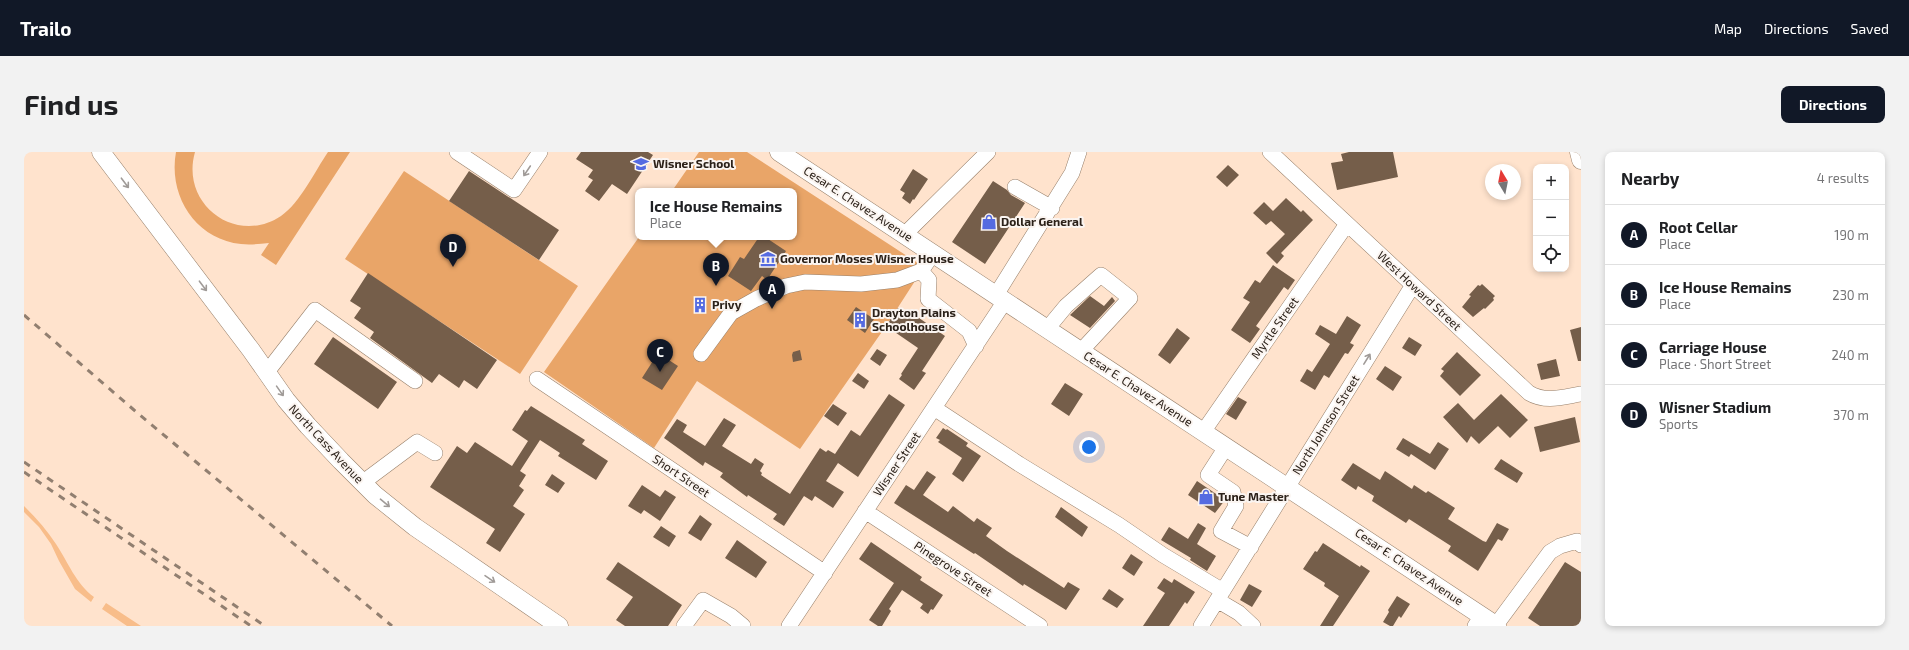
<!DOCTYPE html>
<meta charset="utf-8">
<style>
body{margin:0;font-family:"Exo 2",sans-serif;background:#f2f2f2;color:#202124}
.controls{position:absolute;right:12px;top:12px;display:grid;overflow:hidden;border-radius:8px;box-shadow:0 2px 6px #0003}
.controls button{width:36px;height:36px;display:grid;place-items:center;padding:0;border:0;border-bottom:1px solid #e0e0e0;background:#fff;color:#202124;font:20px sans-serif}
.compass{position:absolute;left:1461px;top:12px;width:36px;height:36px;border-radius:50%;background:#fff;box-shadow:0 2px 6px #0003;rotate:350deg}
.you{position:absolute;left:1065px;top:295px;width:14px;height:14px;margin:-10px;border:3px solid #fff;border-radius:50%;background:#1a73e8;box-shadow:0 0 0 6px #1a73e833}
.badge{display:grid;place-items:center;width:26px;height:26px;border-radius:50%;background:#111827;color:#fff;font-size:13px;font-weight:700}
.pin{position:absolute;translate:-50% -33px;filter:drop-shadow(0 1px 2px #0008)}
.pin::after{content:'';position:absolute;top:21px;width:14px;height:12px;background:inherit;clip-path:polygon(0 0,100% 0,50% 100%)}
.popup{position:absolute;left:611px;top:36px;width:162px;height:52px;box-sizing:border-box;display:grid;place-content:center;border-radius:8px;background:#fff;filter:drop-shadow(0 1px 3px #0005);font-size:13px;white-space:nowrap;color:#757577}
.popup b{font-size:15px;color:#202124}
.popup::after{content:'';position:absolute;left:50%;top:100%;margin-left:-8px;border:8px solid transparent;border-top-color:#fff}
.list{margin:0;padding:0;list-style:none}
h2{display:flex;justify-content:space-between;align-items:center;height:52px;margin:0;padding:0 16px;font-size:17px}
h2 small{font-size:13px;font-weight:400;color:#757577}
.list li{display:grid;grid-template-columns:26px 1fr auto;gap:12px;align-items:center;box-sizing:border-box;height:60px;padding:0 16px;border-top:1px solid #e0e0e0}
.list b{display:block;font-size:15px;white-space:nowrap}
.list p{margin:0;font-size:13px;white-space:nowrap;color:#757577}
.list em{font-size:13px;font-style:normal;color:#757577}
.icon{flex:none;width:22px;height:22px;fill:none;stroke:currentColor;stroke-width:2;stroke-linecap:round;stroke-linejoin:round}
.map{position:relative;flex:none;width:1557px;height:474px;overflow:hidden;border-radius:8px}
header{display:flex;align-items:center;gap:24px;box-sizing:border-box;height:56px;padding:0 20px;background:#111827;color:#fff}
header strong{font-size:19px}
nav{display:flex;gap:22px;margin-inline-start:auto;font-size:14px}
.intro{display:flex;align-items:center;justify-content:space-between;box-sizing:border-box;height:96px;padding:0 24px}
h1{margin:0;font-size:28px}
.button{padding:10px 18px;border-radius:8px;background:#111827;color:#fff;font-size:14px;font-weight:700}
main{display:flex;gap:24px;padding:0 24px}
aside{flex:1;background:#fff;border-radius:8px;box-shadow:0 2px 6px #0003}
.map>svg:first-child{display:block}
.green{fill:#e9a568}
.water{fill:#f8bd8a}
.building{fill:#755e4a}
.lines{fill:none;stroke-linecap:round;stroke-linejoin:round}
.minor-casing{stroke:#98806b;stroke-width:16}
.major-casing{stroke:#98806b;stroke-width:19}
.minor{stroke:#fff;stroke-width:15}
.major{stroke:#fff;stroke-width:18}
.rail{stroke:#917f70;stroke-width:3;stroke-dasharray:7 7;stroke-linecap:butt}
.oneway{stroke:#a09b98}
.labels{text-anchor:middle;stroke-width:4;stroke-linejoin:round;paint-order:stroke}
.poi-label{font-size:12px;font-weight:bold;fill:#2b2119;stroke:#fbf5f1;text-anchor:start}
.street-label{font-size:12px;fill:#2b2119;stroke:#fbf5f1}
</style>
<header>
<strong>Trailo</strong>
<nav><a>Map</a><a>Directions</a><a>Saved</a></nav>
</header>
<div class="intro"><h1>Find us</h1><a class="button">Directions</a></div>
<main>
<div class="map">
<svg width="1557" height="474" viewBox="0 0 1557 474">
<rect width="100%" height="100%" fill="#ffe3cd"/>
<path class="green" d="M152,0h19c-15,52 41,94 86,64 19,-13 34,-45 47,-64h22l-74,113 -15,-10 8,-12c-10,1 -19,2 -28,1 -46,-5 -73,-49 -65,-92z
M675,0h48l177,115 -38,59 -86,123 -103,-68 -43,67 -110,-76 95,-135h155v-46h-122z
M380,19l174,115 -58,88 -175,-115z"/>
<path class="water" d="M0,354c12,12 23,24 32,38 12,18 20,40 38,53l-3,5 -16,-13 -16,-28 -8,-17 -12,-17 -15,-15z
M82,451l35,23h-14l-25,-17z"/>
<path class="building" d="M557,0h67l5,3 -26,39 -15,-10 -13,17 -14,-10 8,-11 -5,-3 5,-7 -17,-11z
M1325,0h44l5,25 -61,13 -6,-27 12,-2 -2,-7z
M1204,13l11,10 -12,12 -11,-10z
M889,17l15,10 -14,21 -1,-1 -3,5 -8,-6 3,-5 -5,-3z
M445,19l90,59 -20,30 -90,-59z
M969,29l14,9 4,5 14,8 -40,61 -33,-22z
M1262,46l15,14 2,-2 10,10 -32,33 3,3 -7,8 -11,-11 19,-19 -14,-13 -5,4 -13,-12 11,-11 9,9z
M735,85h6l21,14 -19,29 -5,-4 -11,15 -23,-15 12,-19 4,2z
M1249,113l22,15 -7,10 -4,-3 -28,39 4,3 -10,14 -19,-13 19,-28 -7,-4 12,-18 5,3z
M344,121l129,87 -20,29 -13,-9 -5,8 -20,-14 -7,9 -62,-45 4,-6 -20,-14 7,-10 -11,-7z
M1458,132l13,12 -2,2 1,2 -9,9 -1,-1 -11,9 -11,-10 9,-11 -2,-1 9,-10 2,1z
M1066,144l14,10 8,-9 3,4 -25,27 -20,-13z
M832,155l18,12 -9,14 -18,-13z
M874,156l9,6 2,-3 36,25 -23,35 4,2 -12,17 -15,-11 3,-4 -1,-1 17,-26 -32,-22z
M1323,164l14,9 -11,18 4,2 -6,9 -3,-1 -16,25 -5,-3 -9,15 -15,-9 7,-12 5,3 18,-28 -15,-10 5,-9 16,9z
M1557,175v34h-3l-8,-31z
M1153,176l13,10 -20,26 -12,-9z
M309,185l64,45 -19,27 -64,-45z
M1385,185l13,8 -7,11 -13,-8z
M853,197l10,6 -7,11 -10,-7z
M776,198l2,10 -9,2 -1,-7 1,-3z
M1433,200l24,23 -21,21 -20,-20 4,-5 -3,-2z
M634,201l20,13 -16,24 -20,-12z
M1532,207l4,17 -19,4 -4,-16z
M1361,214l17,11 -9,14 -17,-12z
M834,221l11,8 -5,8 -12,-8z
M1041,231l18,11 -14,22 -18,-12z
M865,242l16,11 -47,72 -20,-14 -12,18 18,11 -11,16 -18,-12 -3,5 -8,-5 -20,30 -11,-7 4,-5 -29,-19 -1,2 -27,-20 3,-4 -18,-11 -2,4 -39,-28 13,-19 10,6 -4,7 22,14 19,-28 12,7 -14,21 29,18 4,-6 9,6 -4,7 2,2 -1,2 29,19 30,-46 6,4 2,-2 7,4 16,-24 9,6z
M1477,242l27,26 -18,18 -12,-12 -19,18 -8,-8 -4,7 -24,-26 15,-14 16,17z
M1214,245l9,5 -11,18 -10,-6z
M809,252l14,9 -9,13 -14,-10z
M507,254l54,34 -3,4 26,17 -12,19 -38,-24 2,-3 -20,-13 -20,31 6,4 -7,11 5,4 -11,16 12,8 -25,38 -14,-9 9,-14 -65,-42 27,-41 10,7 8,-11 37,24 16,-25 -16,-11 13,-20 2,1z
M1551,265l5,25 -40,10 -6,-25z
M919,276l3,2 1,-1 21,14 -2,3 15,10 -18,26 -11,-8 10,-16 -24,-16 2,-2 -4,-2z
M1379,286l27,16 8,-12 11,7 -14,21 -24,-16 -2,3 -13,-8z
M1477,307l22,14 -6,10 -23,-14z
M1329,311l27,17 5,-9 27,18 2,-4 12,8 2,-2 27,17 -7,11 35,22 3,1 11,-19 12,6 -7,12 -4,-2 -20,32 -30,-20 3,-5 -42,-27 -3,4 -34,-22 2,-5 -16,-10 -2,4 -15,-10z
M903,319l9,6 -13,18 25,17 5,-6 21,16 3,-4 15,10 -6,8 21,15 57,37 4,-6 12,7 -14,21 -42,-26 -1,2 -48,-33 -1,1 -80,-51 12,-18 8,5z
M528,322l13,9 -7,10 -13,-8z
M1173,329l28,19 -10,13 -27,-18z
M618,333l18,12 5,-7 11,7 -16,24 -16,-11 -3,4 -13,-8z
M1037,355l27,20 -6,10 -27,-20z
M676,363l12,9 -11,17 -13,-8z
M1174,371l8,5 -9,16 19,12 -9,15 -17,-11 1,-2 -30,-18 8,-13 19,12z
M637,374l15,10 -7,11 -16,-10z
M713,388l30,22 -11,16 -31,-20z
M847,390l51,35 -2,3 23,15 -10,15 -2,-1 -3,5 -8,-6 3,-4 -21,-14 -13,19 2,2 -9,15h-4l-9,-6 25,-37 -35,-24z
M1299,391l37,24 1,-2 9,6 -37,55h-13l19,-30 -15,-10 1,-3 -22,-14 12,-18 2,1z
M1107,402l12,8 -9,14 -12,-8z
M594,410l64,43 -14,21h-43l-9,-6 17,-23 -27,-18z
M1541,410l16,10v54h-41l-12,-8z
M1140,426l8,5 2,-4 21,13 -8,12 -2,-2 -16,24h-26l22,-33 -8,-5z
M1225,432l13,7 -10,16 -12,-7z
M1085,437l15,10 -7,9 -15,-9z
M1373,444l13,8 -9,14 -2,-2 -6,10h-3l-7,-4 6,-10 -1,-2z"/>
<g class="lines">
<defs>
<path id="minor" d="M433,0l57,38 26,-38
M1246,0l259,241c17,10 34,4 52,1
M991,35l37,21
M880,83l84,-83
M897,119l8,9 -1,19 41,32 7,15
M972,143l76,-122 7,-21
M1023,177l19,-23 35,-31 29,23 -49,53
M677,202l30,-41 25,-14 30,-13 19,-4 56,2 36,-4 24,-9 12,-17
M243,220l48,-62 100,71
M513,227l288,194
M910,256l85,56 100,61 44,30 60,36
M1179,280l144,-208
M1202,295l-18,28 25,17 3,14 -15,25 30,16
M338,331l55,-41 18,11
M841,359l175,115
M1193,448l22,13 14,13
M1472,473l54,-73 10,-6 17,-5 4,4
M660,474l19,-26 28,16 12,10
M765,474l216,-325
M1177,474l212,-341
M1451,474l7,-10"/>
<path id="major" d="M77,0l150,198 35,50 22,26 33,35 34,34 40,32 144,99
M755,0l718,474
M1555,0l2,8"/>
</defs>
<use href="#minor" class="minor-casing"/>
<use href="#major" class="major-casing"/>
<use href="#minor" class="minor"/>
<use href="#major" class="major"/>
<path class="rail" d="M0,163l110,95 258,216
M0,310l241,164
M0,320l227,154"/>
</g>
<defs><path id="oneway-shaft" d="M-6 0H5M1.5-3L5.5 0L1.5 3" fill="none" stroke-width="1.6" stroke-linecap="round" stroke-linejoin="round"/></defs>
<g class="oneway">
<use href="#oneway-shaft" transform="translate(503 19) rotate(124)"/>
<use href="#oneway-shaft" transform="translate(101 31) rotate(53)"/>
<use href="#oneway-shaft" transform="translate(179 134) rotate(53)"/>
<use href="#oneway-shaft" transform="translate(1343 207) rotate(-58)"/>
<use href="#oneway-shaft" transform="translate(256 239) rotate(55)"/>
<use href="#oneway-shaft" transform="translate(361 351) rotate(40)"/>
<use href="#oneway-shaft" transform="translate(466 427) rotate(34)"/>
</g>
<defs>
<symbol id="school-bare" viewBox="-9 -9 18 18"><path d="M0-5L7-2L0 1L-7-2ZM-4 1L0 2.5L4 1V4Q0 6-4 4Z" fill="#556be1" stroke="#fbf5f1" stroke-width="2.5" paint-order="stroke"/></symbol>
<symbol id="shop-bare" viewBox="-9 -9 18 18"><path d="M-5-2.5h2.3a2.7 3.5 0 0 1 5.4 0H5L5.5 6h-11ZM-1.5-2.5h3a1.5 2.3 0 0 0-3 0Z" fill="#556be1" stroke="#fbf5f1" stroke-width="2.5" paint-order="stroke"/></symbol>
<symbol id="museum-bare" viewBox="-9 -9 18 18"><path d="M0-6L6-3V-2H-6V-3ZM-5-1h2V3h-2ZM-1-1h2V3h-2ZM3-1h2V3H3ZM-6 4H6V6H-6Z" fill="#556be1" stroke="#fbf5f1" stroke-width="2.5" paint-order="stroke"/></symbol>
<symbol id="building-bare" viewBox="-9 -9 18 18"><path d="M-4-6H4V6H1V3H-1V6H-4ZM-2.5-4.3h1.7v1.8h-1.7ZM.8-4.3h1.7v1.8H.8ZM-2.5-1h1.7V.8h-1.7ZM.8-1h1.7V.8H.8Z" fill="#556be1" stroke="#fbf5f1" stroke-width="2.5" paint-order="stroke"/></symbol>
</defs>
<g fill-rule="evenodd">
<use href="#school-bare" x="606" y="1" width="22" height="22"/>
<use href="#shop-bare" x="954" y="59" width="22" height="22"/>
<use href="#museum-bare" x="733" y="96" width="22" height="22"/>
<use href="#building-bare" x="665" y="142" width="22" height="22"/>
<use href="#building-bare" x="825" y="157" width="22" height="22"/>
<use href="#shop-bare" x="1171" y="334" width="22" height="22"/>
</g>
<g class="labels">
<g class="poi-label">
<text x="629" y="16">Wisner School</text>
<text x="977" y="74">Dollar General</text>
<text x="756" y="111">Governor Moses Wisner House</text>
<text x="688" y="157">Privy</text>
<text x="848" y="165">Drayton Plains<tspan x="848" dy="14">Schoolhouse</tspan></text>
<text x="1194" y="349">Tune Master</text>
</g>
<g class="street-label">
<text transform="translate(834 52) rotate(33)" y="4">Cesar E. Chavez Avenue</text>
<text transform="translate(1395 139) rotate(43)" y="4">West Howard Street</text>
<text transform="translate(1251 176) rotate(-55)" y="4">Myrtle Street</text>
<text transform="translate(1114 237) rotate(33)" y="4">Cesar E. Chavez Avenue</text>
<text transform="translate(1302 273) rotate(-58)" y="4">North Johnson Street</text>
<text transform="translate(302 292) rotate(47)" y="4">North Cass Avenue</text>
<text transform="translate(873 312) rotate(-56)" y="4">Wisner Street</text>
<text transform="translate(657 324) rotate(34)" y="4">Short Street</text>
<text transform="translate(1385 415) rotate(34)" y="4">Cesar E. Chavez Avenue</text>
<text transform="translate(929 417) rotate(33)" y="4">Pinegrove Street</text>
</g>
</g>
</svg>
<div class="controls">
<button>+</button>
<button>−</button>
<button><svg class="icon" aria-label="locate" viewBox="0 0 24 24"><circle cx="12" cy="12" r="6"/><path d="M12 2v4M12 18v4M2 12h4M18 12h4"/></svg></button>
</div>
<svg class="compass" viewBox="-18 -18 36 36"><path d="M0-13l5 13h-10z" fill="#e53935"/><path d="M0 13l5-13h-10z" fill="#757577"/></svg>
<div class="you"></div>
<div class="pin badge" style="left:748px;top:157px">A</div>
<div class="pin badge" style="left:692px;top:134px">B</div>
<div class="popup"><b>Ice House Remains</b>Place</div>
<div class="pin badge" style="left:636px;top:220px">C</div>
<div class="pin badge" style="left:429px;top:115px">D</div>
</div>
<aside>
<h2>Nearby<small>4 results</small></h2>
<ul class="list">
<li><span class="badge">A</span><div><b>Root Cellar</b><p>Place</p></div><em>190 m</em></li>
<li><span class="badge">B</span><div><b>Ice House Remains</b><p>Place</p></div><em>230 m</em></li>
<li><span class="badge">C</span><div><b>Carriage House</b><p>Place · Short Street</p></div><em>240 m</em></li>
<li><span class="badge">D</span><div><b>Wisner Stadium</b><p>Sports</p></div><em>370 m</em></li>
</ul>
</aside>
</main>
